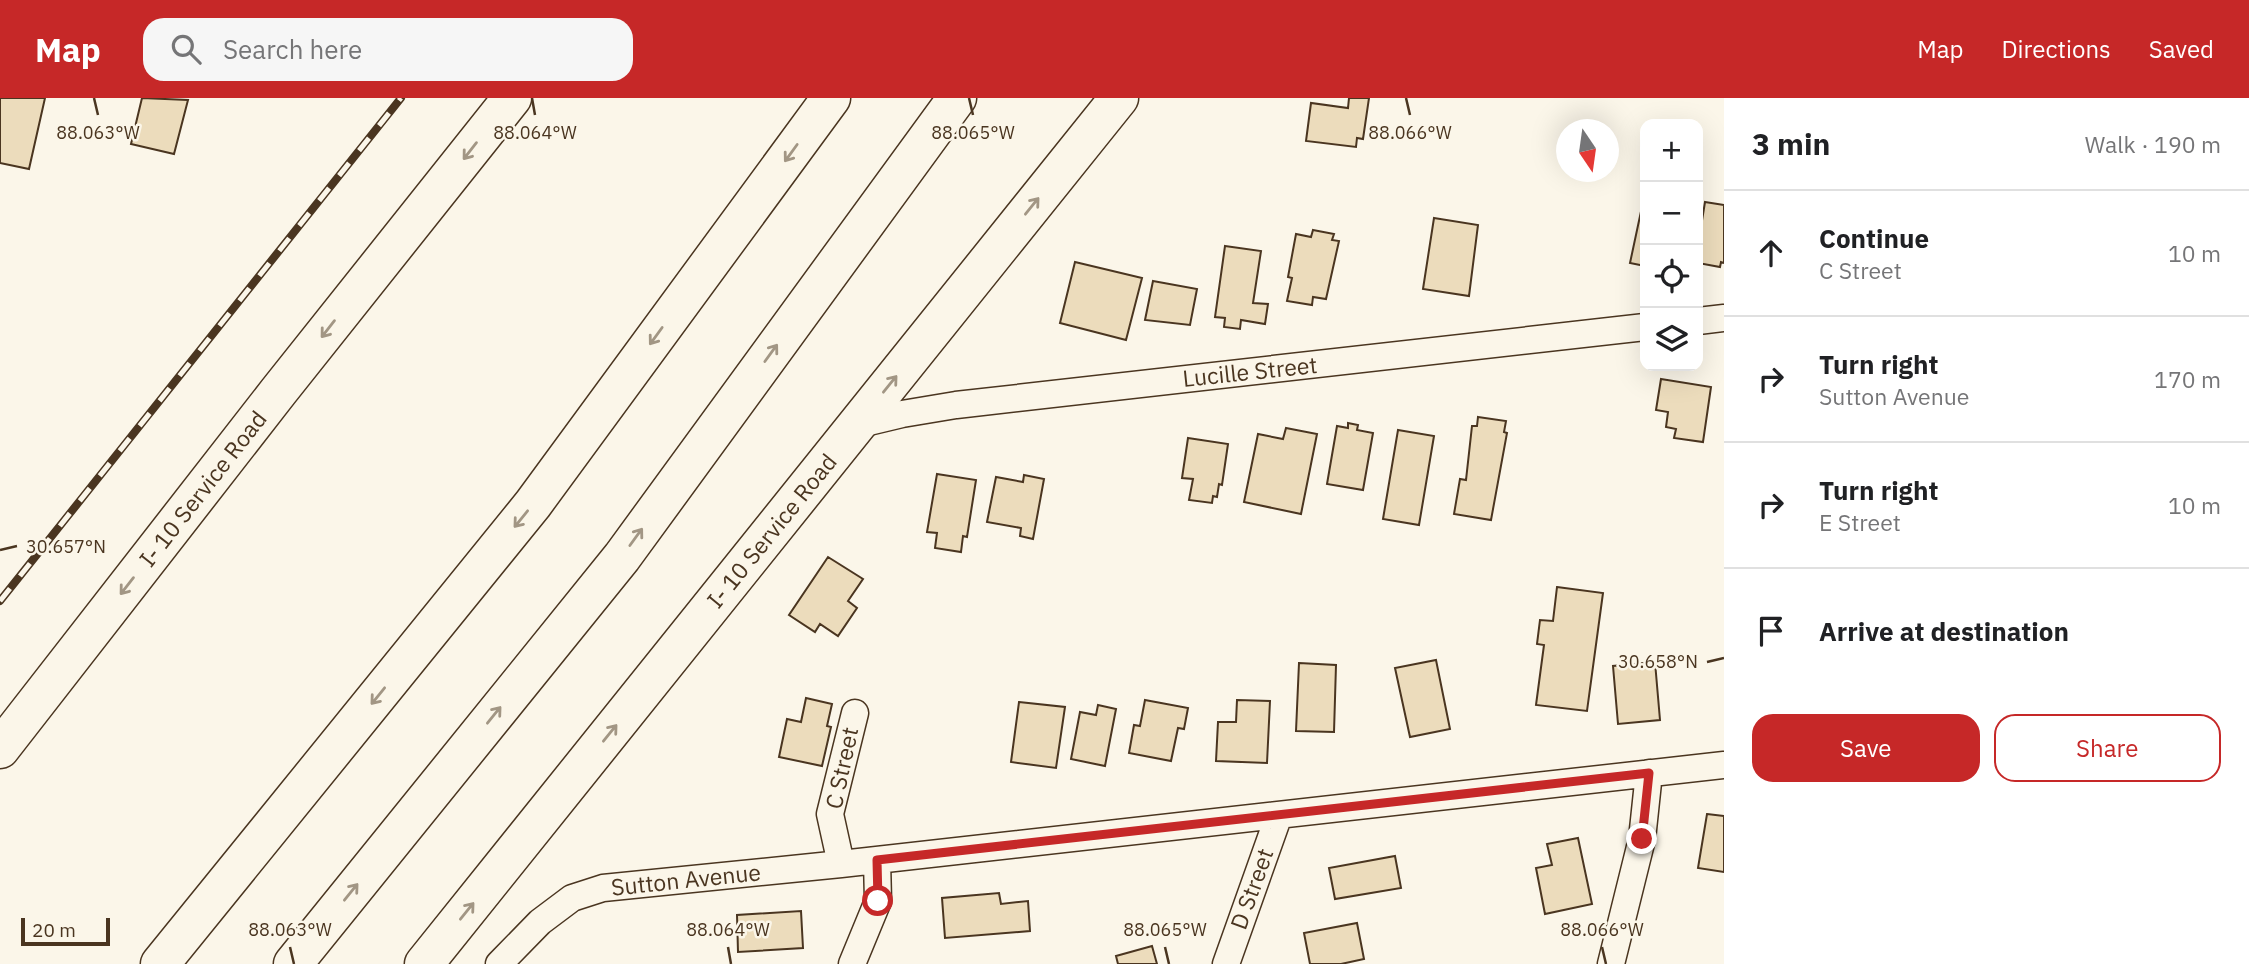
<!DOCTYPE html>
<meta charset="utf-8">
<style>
body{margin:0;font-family:"IBM Plex Sans",sans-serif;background:#f6f6f6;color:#202124}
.controls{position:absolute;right:21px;top:21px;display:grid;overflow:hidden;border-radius:14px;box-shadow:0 7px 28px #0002}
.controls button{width:63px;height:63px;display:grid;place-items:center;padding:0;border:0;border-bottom:2px solid #e0e0e0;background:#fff;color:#202124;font:35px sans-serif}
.compass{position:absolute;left:1556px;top:21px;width:63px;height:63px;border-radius:50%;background:#fff;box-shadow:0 7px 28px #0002;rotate:167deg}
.scale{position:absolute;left:21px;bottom:18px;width:89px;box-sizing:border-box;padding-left:7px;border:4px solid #4a3520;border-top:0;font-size:19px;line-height:24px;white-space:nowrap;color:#4a3520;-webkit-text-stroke:5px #fbf6e9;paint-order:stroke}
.stop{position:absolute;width:21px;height:21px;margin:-16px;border:5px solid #c62828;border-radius:50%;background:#fff}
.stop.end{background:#c62828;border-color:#fff;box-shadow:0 2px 7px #0008}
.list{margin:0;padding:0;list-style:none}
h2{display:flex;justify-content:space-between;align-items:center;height:91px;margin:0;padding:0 28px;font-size:30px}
h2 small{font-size:23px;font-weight:400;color:#757577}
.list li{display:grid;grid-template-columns:46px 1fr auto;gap:21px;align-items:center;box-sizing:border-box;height:126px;padding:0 28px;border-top:2px solid #e0e0e0}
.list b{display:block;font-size:26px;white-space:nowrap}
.list p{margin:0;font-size:23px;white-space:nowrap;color:#757577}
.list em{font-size:23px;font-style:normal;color:#757577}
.actions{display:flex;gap:14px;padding:21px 28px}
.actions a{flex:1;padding:16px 0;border:2px solid #c62828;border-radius:21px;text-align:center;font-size:24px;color:#c62828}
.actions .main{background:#c62828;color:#fff}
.icon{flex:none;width:38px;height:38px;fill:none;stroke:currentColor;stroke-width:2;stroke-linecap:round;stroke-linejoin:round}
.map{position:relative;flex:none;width:1724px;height:866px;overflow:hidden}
header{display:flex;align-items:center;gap:42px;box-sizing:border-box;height:98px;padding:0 35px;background:#c62828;color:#fff}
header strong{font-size:33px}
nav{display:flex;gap:38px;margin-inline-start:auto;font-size:24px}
.search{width:490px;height:63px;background:#f6f6f6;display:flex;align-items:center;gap:18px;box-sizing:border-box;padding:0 24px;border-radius:21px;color:#757577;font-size:26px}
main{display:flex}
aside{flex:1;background:#fff}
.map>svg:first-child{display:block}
.building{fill:#ecdcbc;stroke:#4a3520;stroke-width:2}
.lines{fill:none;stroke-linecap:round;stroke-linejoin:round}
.street-casing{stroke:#4a3520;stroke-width:29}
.secondary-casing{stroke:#4a3520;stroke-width:41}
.highway-casing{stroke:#4a3520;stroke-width:41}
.street{stroke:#fbf6e9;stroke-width:26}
.secondary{stroke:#fbf6e9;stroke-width:38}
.highway{stroke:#fbf6e9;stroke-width:38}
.rail-casing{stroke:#4a3520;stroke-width:8}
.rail{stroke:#fbf6e9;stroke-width:5;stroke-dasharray:16;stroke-linecap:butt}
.oneway{stroke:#a29684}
.route{stroke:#c62828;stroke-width:9}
.ticks{fill:none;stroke:#4a3520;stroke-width:2.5}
.labels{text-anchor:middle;stroke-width:5;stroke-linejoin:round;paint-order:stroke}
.street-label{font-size:23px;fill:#4a3520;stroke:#fbf6e9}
.ticks-label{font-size:18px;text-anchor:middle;fill:#4a3520;stroke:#fbf6e9;stroke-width:5;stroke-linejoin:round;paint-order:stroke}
</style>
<header>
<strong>Map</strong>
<div class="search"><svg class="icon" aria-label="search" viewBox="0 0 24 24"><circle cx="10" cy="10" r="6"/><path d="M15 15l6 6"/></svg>Search here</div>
<nav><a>Map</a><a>Directions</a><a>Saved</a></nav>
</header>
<main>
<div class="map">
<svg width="1724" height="866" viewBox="0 0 1724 866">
<rect width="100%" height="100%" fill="#fbf6e9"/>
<path class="building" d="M0,0h45l-16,71 -29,-6z
M142,0l46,2 -14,54 -43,-10z
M1349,0h20l-6,41 -6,-1 -1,9 -50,-6 5,-38 37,5z
M1643,104h2v64l-15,-3z
M1705,104l19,3v58l-3,-1 -1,5 -22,-4v-18z
M1434,120l44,7 -9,71 -46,-7z
M1313,132l21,4 -2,6 7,1 -13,58 -13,-2 -1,8 -25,-4 5,-23 -4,-1 8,-43 15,3z
M1225,148l36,5 -8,52 15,1 -3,20 -24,-4 -1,9 -16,-2 1,-9 -10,-1z
M1075,164l67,16 -16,62 -66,-17z
M1153,183l44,8 -7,36 -45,-5z
M1661,281l50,8 -8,55 -29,-4 2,-9 -10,-2 2,-15 -12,-2z
M1478,319l28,4 -2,11 3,1 -16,87 -37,-6 6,-35 6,1 6,-54h5z
M1348,325l10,2 -1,5 16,3 -10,57 -36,-6 10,-58 11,2z
M1286,330l31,6 -16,80 -57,-12 14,-68 25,5z
M1398,332l36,6 -15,89 -36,-6z
M1188,340l40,6 -6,41 -3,-1 -2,13 -4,-1 -1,7 -23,-3 4,-21 -11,-1z
M937,376l39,6 -9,57 -4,-1 -2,16 -26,-4 2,-15 -10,-1z
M1024,377l20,4 -11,60 -13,-3 1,-8 -34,-6 9,-45 27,5z
M828,459l35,22 -15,22 9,7 -19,28 -18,-12 -5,8 -26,-17z
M1557,489l46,6 -16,118 -51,-6 8,-60 -7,-1 3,-24 13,1z
M1436,562l14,69 -40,8 -15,-69z
M1655,564l5,58 -42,4 -5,-58z
M1299,565l37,2 -2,67 -38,-1z
M806,600l26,6 -5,22 4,1 -9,39 -43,-9 8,-38 14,3z
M1145,602l43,8 -4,21 -6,-1 -7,33 -42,-8 5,-28 6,1z
M1237,602l33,1 -3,62 -51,-2 2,-39h18z
M1019,604l46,5 -9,61 -45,-6z
M1098,607l18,4 -11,57 -34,-7 9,-47 16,3z
M1707,716l17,2v56l-26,-4z
M1578,740l14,66 -47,10 -9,-46 16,-3 -5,-21z
M1395,758l6,32 -66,11 -6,-31z
M999,795l2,11 27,-3 2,30 -85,7 -3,-40z
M801,813l2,37 -65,4 -1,-37z
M1357,825l7,36 -23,5h-31l-6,-31z
M1152,848l5,18h-39l-2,-8z"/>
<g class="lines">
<defs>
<path id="street" d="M1698,223l26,-3
M856,327l46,-11 54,-9 689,-78
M841,766l-11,-50 25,-101
M499,866l41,-42 32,-24 31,-10 238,-24 883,-99
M852,866l26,-63 -1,-41
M1226,866l53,-149
M1611,866l31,-125 7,-66"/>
<path id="secondary" d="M0,651l278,-357 234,-294
M424,866l695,-866"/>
<path id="highway" d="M160,866l373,-460 298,-406
M293,866l329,-407 335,-459"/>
</defs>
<use href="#street" class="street-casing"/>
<use href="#secondary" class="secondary-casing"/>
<use href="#highway" class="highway-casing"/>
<use href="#street" class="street"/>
<use href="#secondary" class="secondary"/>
<use href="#highway" class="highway"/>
<defs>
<path id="rail" d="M0,503l401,-503"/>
</defs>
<use href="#rail" class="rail-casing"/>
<use href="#rail" class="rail"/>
</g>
<defs><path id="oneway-shaft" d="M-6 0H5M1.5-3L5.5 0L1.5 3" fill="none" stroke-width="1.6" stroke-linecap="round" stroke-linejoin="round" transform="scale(1.75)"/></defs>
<g class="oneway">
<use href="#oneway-shaft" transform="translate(470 53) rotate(128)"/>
<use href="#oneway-shaft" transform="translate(791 55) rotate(126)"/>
<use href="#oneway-shaft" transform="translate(1032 108) rotate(-51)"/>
<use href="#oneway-shaft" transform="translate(328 231) rotate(128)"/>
<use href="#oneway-shaft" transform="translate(656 238) rotate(126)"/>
<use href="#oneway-shaft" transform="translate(771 255) rotate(-54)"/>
<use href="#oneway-shaft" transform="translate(890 286) rotate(-51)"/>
<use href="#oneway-shaft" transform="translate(521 421) rotate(129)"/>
<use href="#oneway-shaft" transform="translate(636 439) rotate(-54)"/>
<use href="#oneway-shaft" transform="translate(127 488) rotate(128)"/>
<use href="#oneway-shaft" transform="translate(378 598) rotate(129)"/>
<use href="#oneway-shaft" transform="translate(494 617) rotate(-51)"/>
<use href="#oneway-shaft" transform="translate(610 635) rotate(-51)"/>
<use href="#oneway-shaft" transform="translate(351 794) rotate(-51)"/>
<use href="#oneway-shaft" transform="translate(467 813) rotate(-51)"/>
</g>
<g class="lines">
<path class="route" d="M878,803l-1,-41 772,-87 -7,66"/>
</g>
<path class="ticks" d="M94,0l4,17M532,0l3,17M969,0l4,17M1406,0l4,17M0,452l17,-4M1707,564l17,-4M290,849l4,17M728,849l3,17M1165,849l4,17M1602,849l4,17"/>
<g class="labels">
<g class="street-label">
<text transform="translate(1250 274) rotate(-6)" y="8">Lucille Street</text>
<text transform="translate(203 391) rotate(-52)" y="8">I- 10 Service Road</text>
<text transform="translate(772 433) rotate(-51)" y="8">I- 10 Service Road</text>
<text transform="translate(842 670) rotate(-78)" y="8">C Street</text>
<text transform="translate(686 782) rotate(-6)" y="8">Sutton Avenue</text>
<text transform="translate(1252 791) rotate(-70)" y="8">D Street</text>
</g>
</g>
<g class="ticks-label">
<text x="98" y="41">88.063°W</text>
<text x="535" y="41">88.064°W</text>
<text x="973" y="41">88.065°W</text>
<text x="1410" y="41">88.066°W</text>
<text x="66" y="455">30.657°N</text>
<text x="1658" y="570">30.658°N</text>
<text x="290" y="838">88.063°W</text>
<text x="728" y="838">88.064°W</text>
<text x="1165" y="838">88.065°W</text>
<text x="1602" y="838">88.066°W</text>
</g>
</svg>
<div class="controls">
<button>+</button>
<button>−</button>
<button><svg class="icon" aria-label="locate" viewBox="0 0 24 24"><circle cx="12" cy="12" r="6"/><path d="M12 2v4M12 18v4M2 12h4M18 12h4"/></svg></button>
<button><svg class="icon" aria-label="layers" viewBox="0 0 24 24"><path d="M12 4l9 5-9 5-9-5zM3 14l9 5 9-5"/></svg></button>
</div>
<svg class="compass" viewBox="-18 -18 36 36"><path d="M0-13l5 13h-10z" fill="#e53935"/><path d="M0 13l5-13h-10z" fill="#757577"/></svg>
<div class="scale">20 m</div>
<div class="stop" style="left:878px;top:803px"></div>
<div class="stop end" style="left:1642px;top:741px"></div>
</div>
<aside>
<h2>3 min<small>Walk · 190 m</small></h2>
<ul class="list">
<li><svg class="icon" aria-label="ahead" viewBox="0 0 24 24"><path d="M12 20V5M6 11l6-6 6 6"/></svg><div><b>Continue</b><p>C Street</p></div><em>10 m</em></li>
<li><svg class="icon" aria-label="right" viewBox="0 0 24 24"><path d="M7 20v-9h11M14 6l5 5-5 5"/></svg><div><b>Turn right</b><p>Sutton Avenue</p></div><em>170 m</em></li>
<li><svg class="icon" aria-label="right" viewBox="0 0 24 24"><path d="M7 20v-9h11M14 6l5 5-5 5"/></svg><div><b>Turn right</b><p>E Street</p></div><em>10 m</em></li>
<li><svg class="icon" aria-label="arrive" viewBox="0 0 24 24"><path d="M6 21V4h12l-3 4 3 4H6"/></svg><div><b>Arrive at destination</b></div></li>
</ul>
<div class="actions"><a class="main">Save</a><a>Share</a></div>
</aside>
</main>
